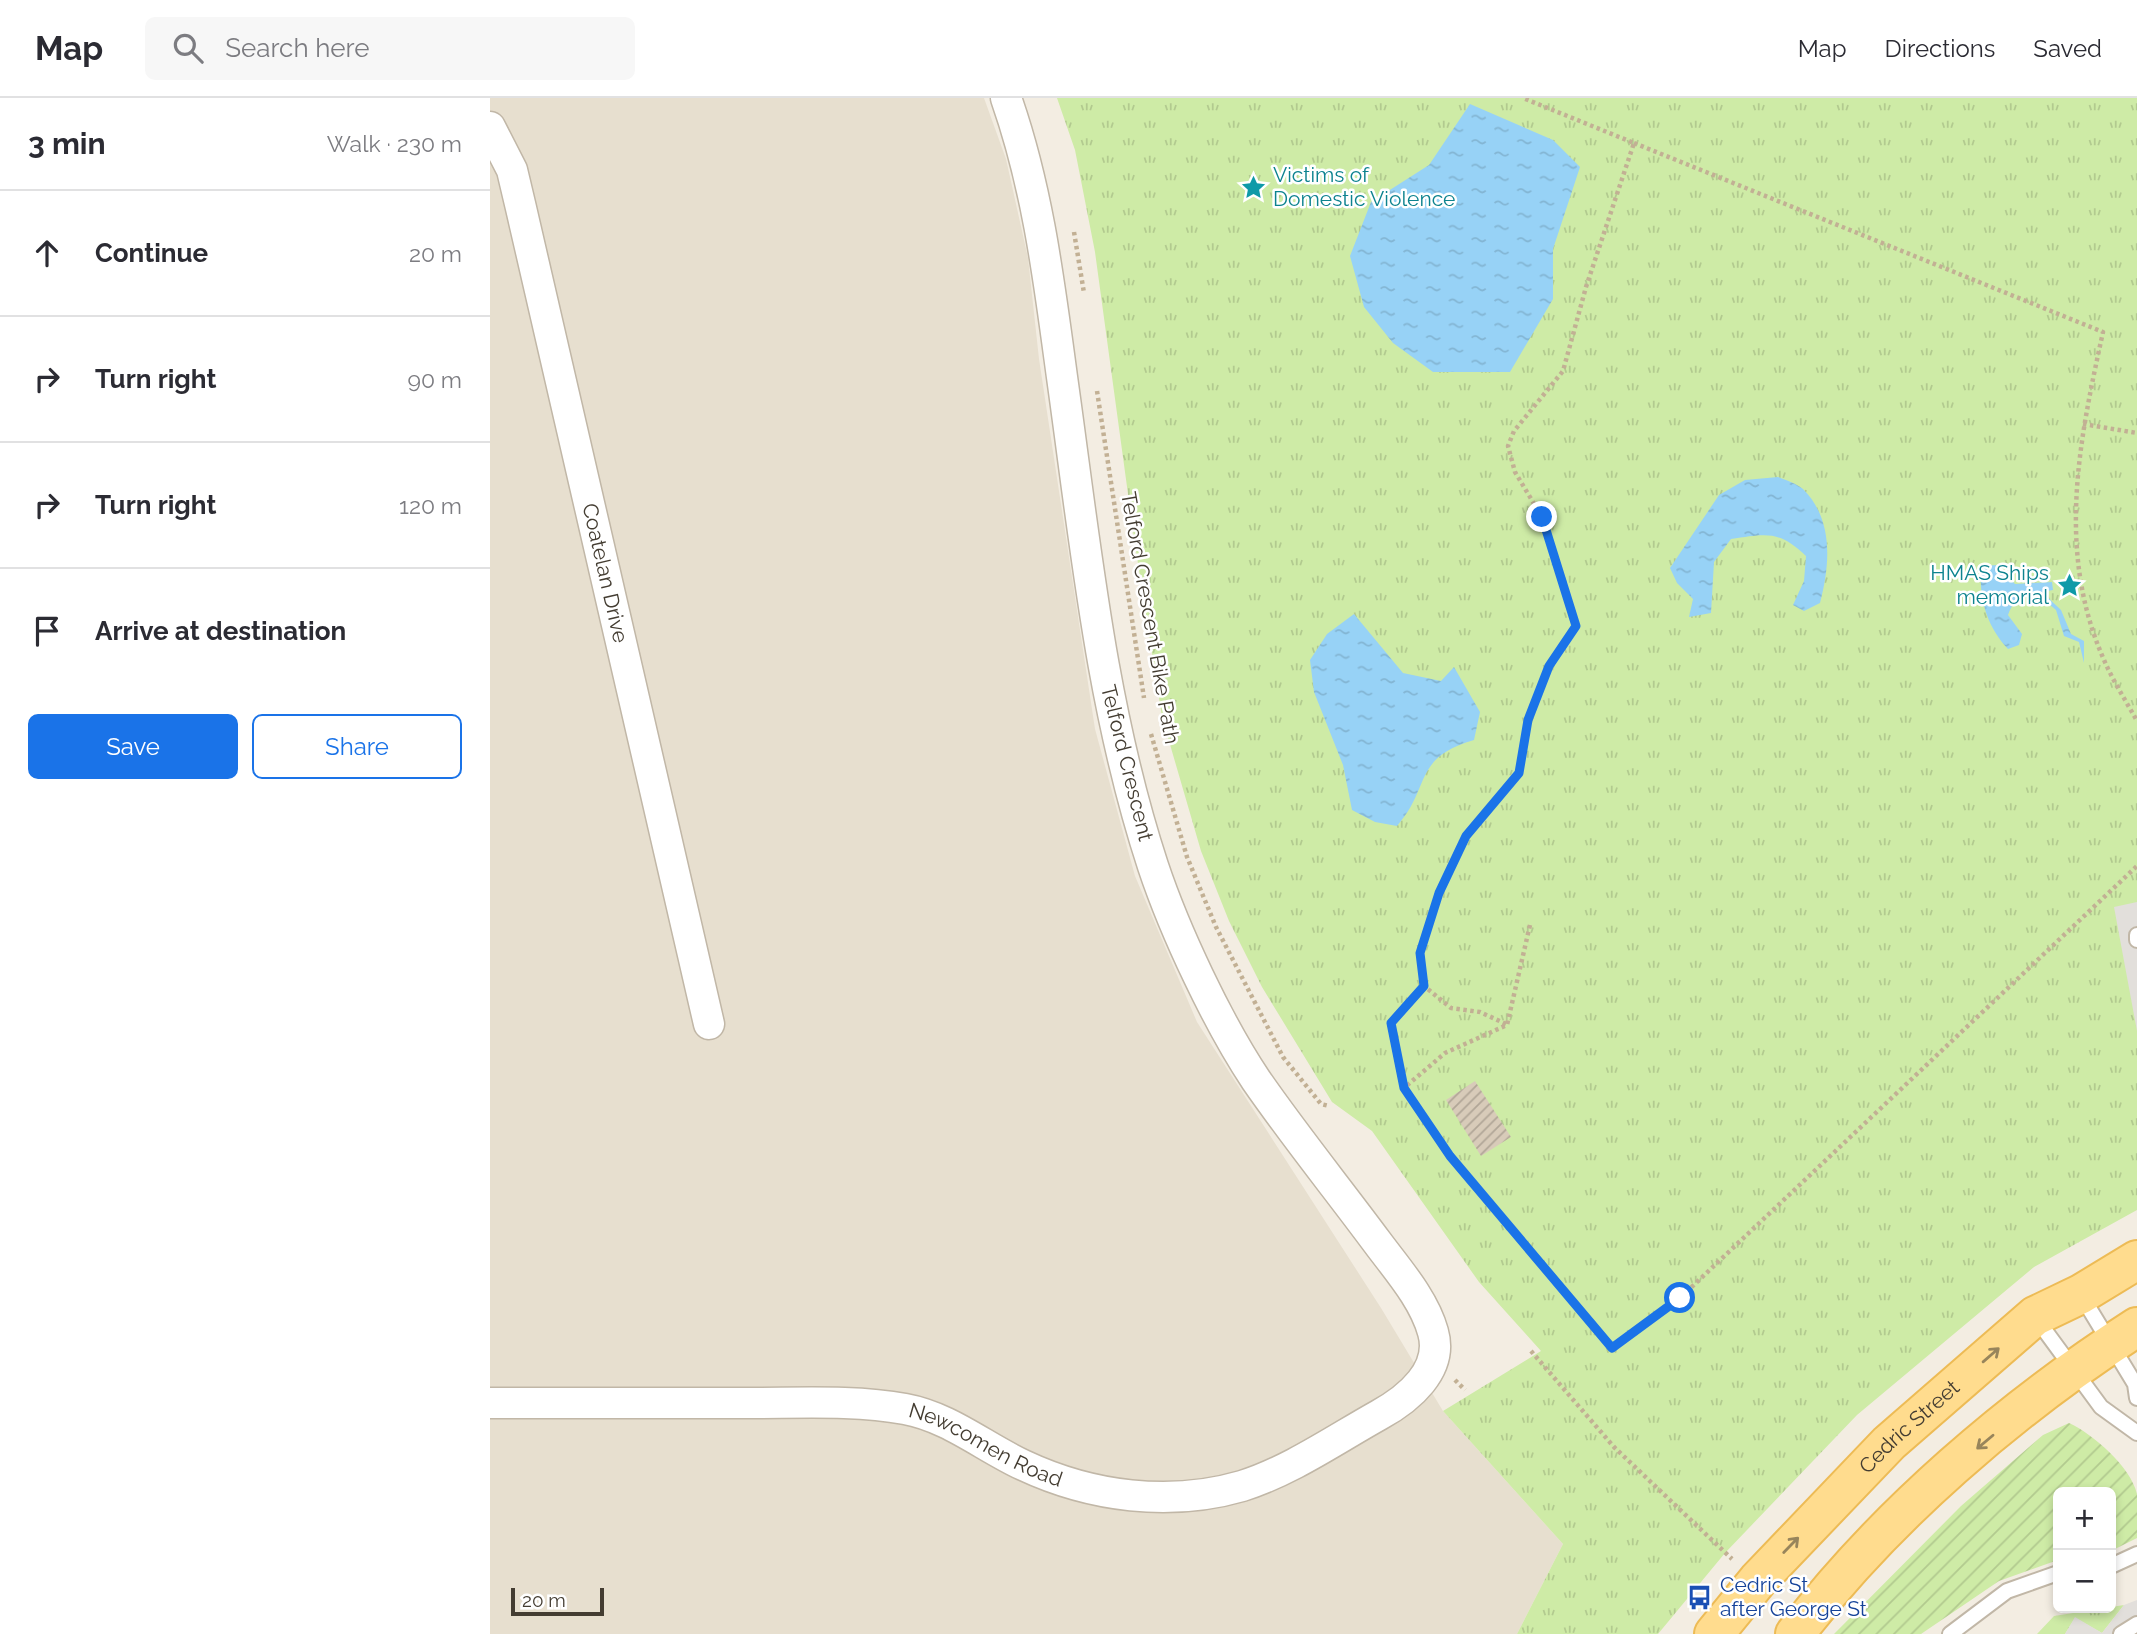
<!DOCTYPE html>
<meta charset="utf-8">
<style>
body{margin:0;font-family:Raleway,sans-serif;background:#f7f7f7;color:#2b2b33}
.controls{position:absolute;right:21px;bottom:21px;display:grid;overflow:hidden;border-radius:10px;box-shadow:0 4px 10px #0003}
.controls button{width:63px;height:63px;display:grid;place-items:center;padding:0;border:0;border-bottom:2px solid #e1e1e2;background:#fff;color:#2b2b33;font:35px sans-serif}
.scale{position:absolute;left:21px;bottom:18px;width:93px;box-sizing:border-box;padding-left:7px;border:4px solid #443d32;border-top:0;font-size:19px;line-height:24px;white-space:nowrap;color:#443d32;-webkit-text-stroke:5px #fff;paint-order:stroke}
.stop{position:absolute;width:21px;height:21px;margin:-16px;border:5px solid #1a73e8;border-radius:50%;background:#fff}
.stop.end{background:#1a73e8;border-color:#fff;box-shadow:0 2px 7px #0008}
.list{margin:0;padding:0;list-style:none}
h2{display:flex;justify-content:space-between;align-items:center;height:91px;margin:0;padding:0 28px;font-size:30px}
h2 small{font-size:23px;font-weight:400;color:#7c7c81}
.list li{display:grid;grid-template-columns:46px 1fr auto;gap:21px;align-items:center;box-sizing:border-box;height:126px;padding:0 28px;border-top:2px solid #e1e1e2}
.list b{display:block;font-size:26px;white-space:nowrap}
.list em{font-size:23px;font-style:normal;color:#7c7c81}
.actions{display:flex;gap:14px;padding:21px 28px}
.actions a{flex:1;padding:16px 0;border:2px solid #1a73e8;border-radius:10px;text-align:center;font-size:24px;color:#1a73e8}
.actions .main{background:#1a73e8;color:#fff}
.icon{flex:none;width:38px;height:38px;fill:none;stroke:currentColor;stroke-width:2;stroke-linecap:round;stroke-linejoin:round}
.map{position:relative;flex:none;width:1647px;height:1536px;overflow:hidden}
header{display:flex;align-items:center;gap:42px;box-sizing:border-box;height:98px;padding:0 35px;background:#fff;border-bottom:2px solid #e1e1e2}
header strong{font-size:33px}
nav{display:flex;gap:38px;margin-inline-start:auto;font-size:24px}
.search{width:490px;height:63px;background:#f7f7f7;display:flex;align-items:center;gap:18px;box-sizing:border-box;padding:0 24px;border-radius:10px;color:#7c7c81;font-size:26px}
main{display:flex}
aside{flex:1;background:#fff}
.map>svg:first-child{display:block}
.residential{fill:#e7dfcf}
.grass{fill:url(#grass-tufts)}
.garden{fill:url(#garden-furrows)}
.parking{fill:#e2dfdb}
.water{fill:url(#water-ripples)}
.building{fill:url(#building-hatch)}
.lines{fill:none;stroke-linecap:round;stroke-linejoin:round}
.lane-casing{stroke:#c1b7a7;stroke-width:18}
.street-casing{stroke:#c1b7a7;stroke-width:33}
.primary-casing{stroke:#edbb55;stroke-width:42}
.path{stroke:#c2b094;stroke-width:4.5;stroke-dasharray:3.5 3.5;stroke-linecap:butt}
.lane{stroke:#fff;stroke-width:14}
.street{stroke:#fff;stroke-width:30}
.primary{stroke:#ffdc8e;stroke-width:38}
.oneway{stroke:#98855b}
.route{stroke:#1a73e8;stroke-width:9}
.labels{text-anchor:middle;stroke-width:5;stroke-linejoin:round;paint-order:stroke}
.culture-label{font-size:21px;fill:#0d838f;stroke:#fff;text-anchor:start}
.street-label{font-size:21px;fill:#443d32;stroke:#fff}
.transit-label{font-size:21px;fill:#164399;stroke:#fff;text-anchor:start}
</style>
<header>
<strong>Map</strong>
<div class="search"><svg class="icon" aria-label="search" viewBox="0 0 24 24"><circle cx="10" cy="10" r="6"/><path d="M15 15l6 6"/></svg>Search here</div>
<nav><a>Map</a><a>Directions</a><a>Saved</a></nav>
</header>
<main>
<aside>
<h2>3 min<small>Walk · 230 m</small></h2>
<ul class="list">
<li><svg class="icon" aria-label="ahead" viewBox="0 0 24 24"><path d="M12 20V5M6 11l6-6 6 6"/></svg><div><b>Continue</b></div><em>20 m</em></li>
<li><svg class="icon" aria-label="right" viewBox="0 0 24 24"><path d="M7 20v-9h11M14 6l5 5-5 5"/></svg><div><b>Turn right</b></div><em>90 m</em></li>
<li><svg class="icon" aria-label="right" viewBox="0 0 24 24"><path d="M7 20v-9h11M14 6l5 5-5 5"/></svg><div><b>Turn right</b></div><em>120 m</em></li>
<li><svg class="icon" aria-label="arrive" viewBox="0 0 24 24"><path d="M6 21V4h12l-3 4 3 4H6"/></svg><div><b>Arrive at destination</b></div></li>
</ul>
<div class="actions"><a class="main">Save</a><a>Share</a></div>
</aside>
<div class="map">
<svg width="1647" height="1536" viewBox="0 0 1647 1536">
<defs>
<pattern id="grass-tufts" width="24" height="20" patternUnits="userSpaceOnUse" patternTransform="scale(1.75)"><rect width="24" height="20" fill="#ceeba6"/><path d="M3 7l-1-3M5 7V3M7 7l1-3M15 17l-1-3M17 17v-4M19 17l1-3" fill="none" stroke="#b2ca8f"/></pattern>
<pattern id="garden-furrows" width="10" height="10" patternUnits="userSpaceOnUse" patternTransform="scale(1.75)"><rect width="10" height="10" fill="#ceeba6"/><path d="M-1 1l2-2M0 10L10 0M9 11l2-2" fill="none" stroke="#b2ca8f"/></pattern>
<pattern id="water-ripples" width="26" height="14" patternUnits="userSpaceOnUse" patternTransform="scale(1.75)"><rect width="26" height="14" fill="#97d2f6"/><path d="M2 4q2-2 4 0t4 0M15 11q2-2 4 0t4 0" fill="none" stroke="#83b5d3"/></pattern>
<pattern id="building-hatch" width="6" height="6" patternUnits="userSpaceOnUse" patternTransform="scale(1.75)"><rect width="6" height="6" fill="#d8cbb9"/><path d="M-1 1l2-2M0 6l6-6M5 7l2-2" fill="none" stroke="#b1a697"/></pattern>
</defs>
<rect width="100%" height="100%" fill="#f3ede2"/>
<path class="residential" d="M0,0h494l22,61 22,99 11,101 56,370 40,147 62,146 184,286 62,103 120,133 -46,90h-1027z"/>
<path class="grass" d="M567,0h1080v1112l-103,57 -177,148 -132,138 -67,81h-141l46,-90 -120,-133 98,-60 -62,-69 -107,-151 -40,-29 -70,-115 -33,-66 -28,-70 -39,-134 -28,-179 -39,-286 -20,-102z
M1634,1507l-22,28 -27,-15 -10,16h-28l17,-18z"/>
<path class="garden" d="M1579,1325c24,11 62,44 68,71 0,13 0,30 0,44l-26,13v-59h-53v68l-59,21 -78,53h-87l127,-128 82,-71z"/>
<path class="parking" d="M1647,804v129l-23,-124z
M1647,1502v34h-72l10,-17 27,16 22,-28z"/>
<path class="water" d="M980,6l83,36 27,27 -27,82v50l-43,73h-77l-40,-29 -29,-36 -14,-51 21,-54 58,-37z
M1288,379c8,3 19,7 25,12 31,31 27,76 17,114l-16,8 -11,-6 11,-24 2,-25c-27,-26 -39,-22 -75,-17l-17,23 -3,51 -22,4 4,-18 -16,-16 -7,-15 49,-73 26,-15z
M1508,467l17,19 37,-2 1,8 -11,2 19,18 10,24 13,7v22l-5,-21 -15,-6 -8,-26 -21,-18c-14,0 -23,11 -27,23l14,19 -3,11 -11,4c-22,-24 -29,-51 -27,-83z
M864,516l49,59 38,8 13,-14 26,45 -6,28c-62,18 -42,46 -77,86l-22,-4 -23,-12 -9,-45 -29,-73 -4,-32 17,-26z"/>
<path class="building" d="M985,983l36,56 -30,19 -35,-56z"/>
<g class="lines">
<defs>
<path id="lane" d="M1647,837v5
M1591,1197l54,89 2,14
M1545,1219l66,90 36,26
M1621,1468l26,-12
M1460,1536l57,-43 51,-18
M1631,1536l16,-10"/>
<g id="street">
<path id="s1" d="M0,29l22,43 9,38 188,816"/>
<path id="s2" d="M0,1305c87,0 174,0 261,0 51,0 105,-3 154,6 44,8 79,38 118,56 68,32 147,42 219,21 48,-15 94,-47 137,-71 29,-16 65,-45 54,-83 -9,-33 -36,-63 -56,-90 -40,-54 -83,-107 -121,-162 -38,-57 -81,-148 -103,-214 -52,-158 -68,-325 -91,-489 -13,-96 -24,-188 -56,-279"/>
</g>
<g id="primary">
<path id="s3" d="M1224,1536l44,-54 131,-137 146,-127 46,-22 56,-34"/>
<path d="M1305,1536c90,-118 217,-227 342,-307"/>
</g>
</defs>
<use href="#lane" class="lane-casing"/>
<use href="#street" class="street-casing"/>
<use href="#primary" class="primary-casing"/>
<path class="path" d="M1144,45l469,189c-24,110 -47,219 1,328 9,21 22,41 33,61
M584,134l10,61
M607,293l47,307
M1593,326l54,9
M661,636l36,123 29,70 67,130 38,47 8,2
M1040,827l-23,100 -62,28 -41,35 46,68 162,192 68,-50 457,-432
M1016,926l-26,-12 -29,-4 -27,-22 -4,-33 19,-60 28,-57 52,-63 9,-53 21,-54 27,-40 -34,-109 -27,-45 -7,-26 6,-15 49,-60 23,-84 48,-144 -111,-45
M914,990l-14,-65 34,-37
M1041,1253l83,96 118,112
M965,1282l10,10"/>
<use href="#lane" class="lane"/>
<use href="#street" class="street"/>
<use href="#primary" class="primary"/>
</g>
<defs><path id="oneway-shaft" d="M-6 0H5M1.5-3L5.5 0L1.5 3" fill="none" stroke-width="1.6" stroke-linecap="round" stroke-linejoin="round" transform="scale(1.75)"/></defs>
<g class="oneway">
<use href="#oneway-shaft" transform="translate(1501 1257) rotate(-41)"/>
<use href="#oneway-shaft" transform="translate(1495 1344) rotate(140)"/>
<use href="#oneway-shaft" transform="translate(1301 1447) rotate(-46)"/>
</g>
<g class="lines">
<path class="route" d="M1052,419l34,109 -27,40 -21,54 -9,53 -53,63 -27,57 -19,60 4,33 -33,37 13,65 46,68 162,192 68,-50"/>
</g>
<defs>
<symbol id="sight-bare" viewBox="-9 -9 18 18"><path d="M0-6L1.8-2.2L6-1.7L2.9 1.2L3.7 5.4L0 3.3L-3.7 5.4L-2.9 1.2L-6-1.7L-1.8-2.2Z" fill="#0f9aa8" stroke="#fff" stroke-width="2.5" paint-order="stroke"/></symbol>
<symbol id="bus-bare" viewBox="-9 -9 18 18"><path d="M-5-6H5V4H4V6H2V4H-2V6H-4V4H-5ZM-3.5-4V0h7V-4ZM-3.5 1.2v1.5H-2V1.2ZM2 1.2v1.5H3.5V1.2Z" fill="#1a4fb4" stroke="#fff" stroke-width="2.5" paint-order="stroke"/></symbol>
</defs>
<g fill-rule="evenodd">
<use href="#sight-bare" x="746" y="72" width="35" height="35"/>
<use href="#sight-bare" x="1562" y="470" width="35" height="35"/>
<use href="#bus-bare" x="1192" y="1482" width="35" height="35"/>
</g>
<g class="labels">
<g class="culture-label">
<text x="783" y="84">Victims of<tspan x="783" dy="24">Domestic Violence</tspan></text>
<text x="1559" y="482" text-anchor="end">HMAS Ships<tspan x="1559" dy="24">memorial</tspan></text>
</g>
<g class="street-label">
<text dy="7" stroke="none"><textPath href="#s1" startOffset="462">Coatelan Drive</textPath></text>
<text transform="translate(660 520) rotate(80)" y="7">Telford Crescent Bike Path</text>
<text transform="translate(637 665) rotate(76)" y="7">Telford Crescent</text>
<text dy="7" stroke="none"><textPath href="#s3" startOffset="285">Cedric Street</textPath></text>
<text dy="7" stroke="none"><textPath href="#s2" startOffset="504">Newcomen Road</textPath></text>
</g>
<g class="transit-label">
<text x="1230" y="1494">Cedric St<tspan x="1230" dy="24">after George St</tspan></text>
</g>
</g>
</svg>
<div class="controls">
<button>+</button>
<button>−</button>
</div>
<div class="scale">20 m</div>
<div class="stop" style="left:1190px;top:1200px"></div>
<div class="stop end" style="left:1052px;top:419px"></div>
</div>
</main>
